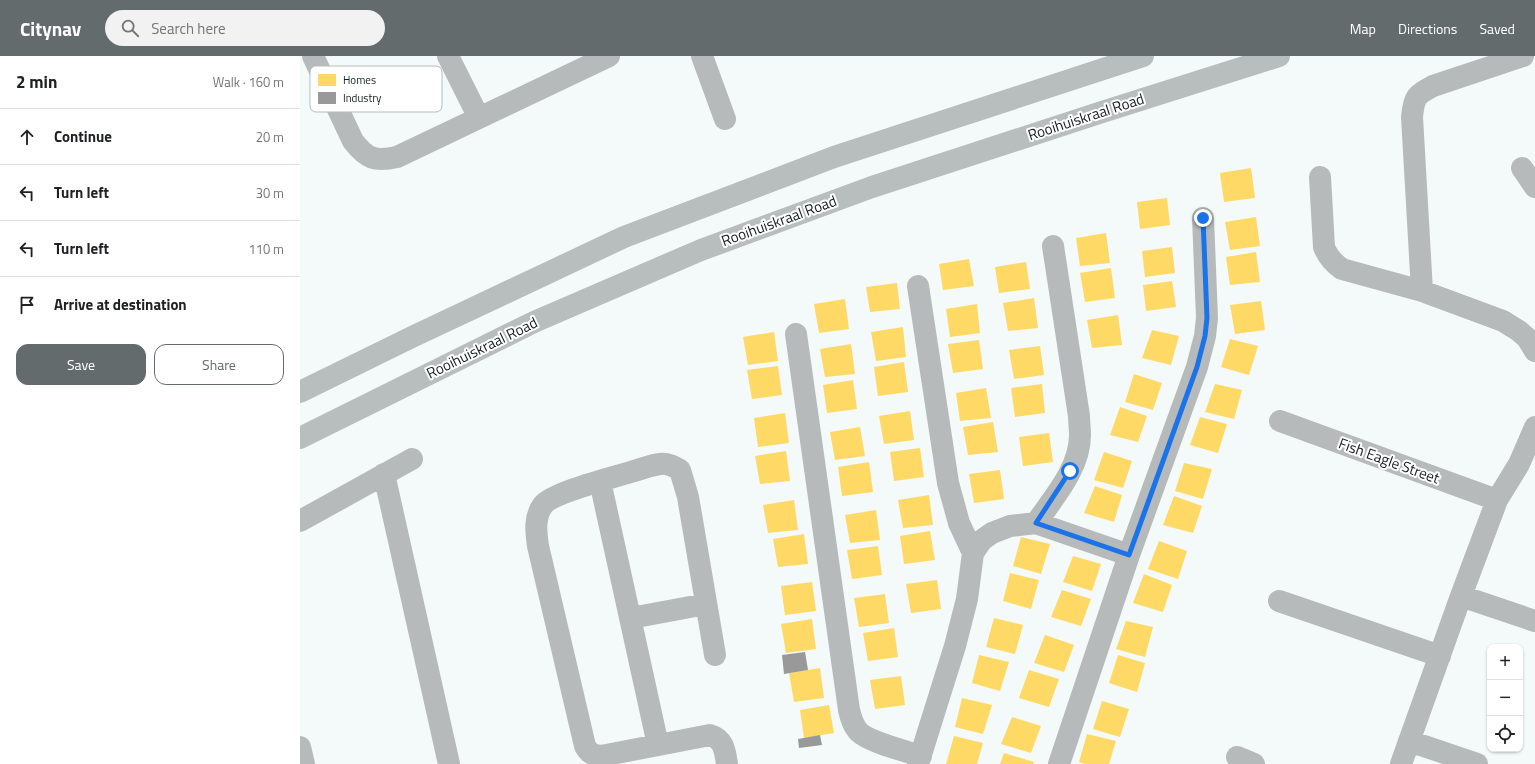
<!DOCTYPE html>
<meta charset="utf-8">
<style>
body{margin:0;font-family:"Titillium Web",sans-serif;background:#f2f2f2;color:#202124}
.controls{position:absolute;right:12px;bottom:12px;display:grid;overflow:hidden;border-radius:8px;box-shadow:0 1px 3px #0004}
.controls button{width:36px;height:36px;display:grid;place-items:center;padding:0;border:0;border-bottom:1px solid #e0e0e0;background:#fff;color:#202124;font:20px sans-serif}
.stop{position:absolute;width:12px;height:12px;margin:-9px;border:3px solid #1a73e8;border-radius:50%;background:#fff}
.stop.end{background:#1a73e8;border-color:#fff;box-shadow:0 1px 4px #0008}
.list{margin:0;padding:0;list-style:none}
h2{display:flex;justify-content:space-between;align-items:center;height:52px;margin:0;padding:0 16px;font-size:17px}
h2 small{font-size:13px;font-weight:400;color:#757577}
.list li{display:grid;grid-template-columns:26px 1fr auto;gap:12px;align-items:center;box-sizing:border-box;height:56px;padding:0 16px;border-top:1px solid #e0e0e0}
.list b{display:block;font-size:15px;white-space:nowrap}
.list em{font-size:13px;font-style:normal;color:#757577}
.actions{display:flex;gap:8px;padding:12px 16px}
.actions a{flex:1;padding:9px 0;border:1px solid #646b6d;border-radius:12px;text-align:center;font-size:14px;color:#646b6d}
.actions .main{background:#646b6d;color:#fff}
.icon{flex:none;width:22px;height:22px;fill:none;stroke:currentColor;stroke-width:2;stroke-linecap:round;stroke-linejoin:round}
.map{position:relative;flex:none;width:1235px;height:708px;overflow:hidden}
header{display:flex;align-items:center;gap:24px;box-sizing:border-box;height:56px;padding:0 20px;background:#646b6d;color:#fff}
header strong{font-size:19px}
nav{display:flex;gap:22px;margin-inline-start:auto;font-size:14px}
.search{width:280px;height:36px;background:#f2f2f2;display:flex;align-items:center;gap:10px;box-sizing:border-box;padding:0 14px;border-radius:22px;color:#757577;font-size:15px}
main{display:flex}
aside{flex:1;background:#fff}
.map>svg:first-child{display:block}
.homes{fill:#ffd966}
.industry{fill:#999}
.lines{fill:none;stroke-linecap:round;stroke-linejoin:round}
.minor{stroke:#b7babb;stroke-width:22}
.major{stroke:#b8bdbe;stroke-width:22}
.route{stroke:#1a73e8;stroke-width:5}
.labels{text-anchor:middle;stroke-width:4;stroke-linejoin:round;paint-order:stroke}
.street-label{font-size:15px;fill:#161e21;stroke:#fff}
.key{fill:#fff;stroke:#b9bcbc;stroke-width:1}
.key-label{font-size:11px;fill:#161e21}
</style>
<header>
<strong>Citynav</strong>
<div class="search"><svg class="icon" aria-label="search" viewBox="0 0 24 24"><circle cx="10" cy="10" r="6"/><path d="M15 15l6 6"/></svg>Search here</div>
<nav><a>Map</a><a>Directions</a><a>Saved</a></nav>
</header>
<main>
<aside>
<h2>2 min<small>Walk · 160 m</small></h2>
<ul class="list">
<li><svg class="icon" aria-label="ahead" viewBox="0 0 24 24"><path d="M12 20V5M6 11l6-6 6 6"/></svg><div><b>Continue</b></div><em>20 m</em></li>
<li><svg class="icon" aria-label="left" viewBox="0 0 24 24"><path d="M17 20v-9H6M10 6l-5 5 5 5"/></svg><div><b>Turn left</b></div><em>30 m</em></li>
<li><svg class="icon" aria-label="left" viewBox="0 0 24 24"><path d="M17 20v-9H6M10 6l-5 5 5 5"/></svg><div><b>Turn left</b></div><em>110 m</em></li>
<li><svg class="icon" aria-label="arrive" viewBox="0 0 24 24"><path d="M6 21V4h12l-3 4 3 4H6"/></svg><div><b>Arrive at destination</b></div></li>
</ul>
<div class="actions"><a class="main">Save</a><a>Share</a></div>
</aside>
<div class="map">
<svg width="1235" height="708" viewBox="0 0 1235 708">
<rect width="100%" height="100%" fill="#f4f9fa"/>
<path class="homes" d="M951,112l4,30 -31,4 -4,-29z
M867,142l3,27 -30,4 -3,-27z
M956,161l4,29 -30,4 -5,-28z
M806,177l4,30 -30,3 -4,-28z
M872,191l3,26 -30,4 -3,-26z
M956,196l4,30 -30,3 -4,-28z
M669,203l5,27 -31,4 -4,-26z
M726,206l4,27 -31,4 -4,-26z
M811,212l4,30 -30,4 -5,-29z
M872,225l4,26 -30,4 -3,-26z
M597,227l3,26 -30,3 -4,-25z
M734,242l4,30 -30,3 -5,-28z
M545,243l4,30 -30,4 -5,-29z
M961,245l4,29 -30,4 -5,-29z
M677,248l3,29 -30,4 -4,-28z
M818,259l4,30 -30,3 -5,-28z
M603,271l3,30 -30,4 -5,-29z
M852,274l27,6 -8,29 -29,-7z
M474,276l4,29 -30,4 -5,-28z
M930,283l28,7 -9,29 -28,-8z
M679,284l4,29 -30,4 -5,-29z
M551,288l4,30 -30,3 -5,-28z
M740,290l4,29 -30,4 -5,-29z
M604,306l4,30 -30,4 -4,-29z
M478,310l4,29 -30,4 -5,-29z
M834,318l28,9 -9,27 -28,-8z
M553,324l4,29 -30,4 -4,-28z
M742,328l3,29 -30,4 -4,-29z
M915,328l27,6 -8,29 -29,-7z
M686,332l5,30 -31,3 -4,-28z
M820,351l27,9 -9,26 -28,-7z
M610,355l4,29 -30,4 -5,-28z
M485,357l4,30 -31,4 -4,-29z
M900,361l27,7 -9,29 -28,-8z
M693,366l5,30 -30,3 -5,-28z
M560,371l5,29 -30,4 -5,-28z
M749,377l4,29 -30,4 -4,-29z
M620,392l4,29 -30,4 -4,-29z
M486,395l4,30 -30,3 -5,-28z
M804,396l28,9 -9,27 -29,-8z
M569,406l4,30 -31,4 -4,-29z
M884,407l28,6 -9,30 -28,-8z
M700,414l4,29 -30,4 -5,-29z
M795,430l27,9 -8,27 -30,-9z
M629,439l4,30 -30,3 -5,-28z
M874,440l28,10 -9,27 -30,-8z
M494,444l4,30 -30,3 -5,-28z
M576,454l4,30 -30,3 -5,-28z
M630,475l5,29 -31,4 -4,-28z
M504,478l4,30 -30,3 -5,-28z
M721,481l29,7 -9,30 -28,-8z
M859,485l28,10 -9,28 -30,-10z
M578,490l4,29 -30,4 -5,-29z
M773,500l28,8 -9,27 -29,-9z
M710,517l29,7 -8,29 -28,-8z
M844,518l28,11 -9,27 -30,-9z
M637,524l4,29 -30,4 -5,-29z
M512,526l4,29 -31,4 -4,-29z
M762,534l29,9 -10,27 -30,-9z
M585,538l4,29 -30,4 -5,-29z
M694,562l29,7 -8,29 -29,-7z
M512,563l4,30 -30,4 -5,-29z
M826,565l27,6 -8,30 -29,-8z
M594,572l4,29 -30,4 -5,-28z
M745,579l29,10 -10,27 -30,-9z
M679,599l30,7 -9,29 -28,-8z
M818,599l27,8 -8,29 -28,-9z
M520,612l4,30 -30,4 -5,-29z
M729,614l30,9 -10,28 -30,-9z
M601,620l4,29 -30,4 -5,-29z
M662,642l30,7 -9,29 -28,-7z
M802,645l27,8 -9,28 -27,-8z
M529,649l5,28 -30,5 -4,-28z
M712,661l29,9 -10,27 -30,-9z
M787,678l29,7 -7,23h-24l-6,-2z
M654,680l29,7 -6,21h-31z
M704,697l30,9 -1,2h-33z"/>
<path class="industry" d="M505,596l3,18 -24,4 -2,-19z
M520,679l2,10 -23,3 -1,-9z"/>
<g class="lines">
<path class="minor" d="M13,0l40,85c14,18 22,21 44,16l212,-101
M148,0l31,62
M402,0l23,63
M1222,112l13,19
M1020,121l4,70c4,10 9,16 18,22l80,22 81,30 16,10 8,7 8,13
M618,230l30,197 11,40 14,30
M1122,235l-10,-174c2,-20 4,-22 21,-31l90,-30
M496,278l53,376c2,8 4,16 10,22 10,10 47,19 62,24
M980,365l217,79
M84,418l65,290
M300,425l58,264
M0,465l112,-62
M736,467c18,-26 44,-55 44,-88 0,-7 -1,-13 -1,-19l-26,-170
M1161,540l74,25
M979,545l161,55
M331,562l75,-14
M415,599l-27,-158 -8,-27c-7,-4 -12,-7 -20,-6 -9,1 -18,5 -26,7 -19,6 -81,21 -91,34 -9,12 -7,27 -5,41l47,200c4,7 7,9 16,10l109,-21c14,4 15,16 17,29
M1109,685l68,23
M0,691l4,17
M937,701l17,7
M618,708l37,-118 12,-47 6,-46 9,-13 10,-7 18,-7 26,-3 93,32
M759,708l70,-209 68,-188 8,-31 2,-18 -4,-100
M1101,708l60,-168 36,-96 22,-36 16,-37"/>
<path class="major" d="M0,336l112,-55 212,-100 210,-80 309,-101
M0,382l234,-116 167,-72 171,-63 227,-74 180,-57"/>
</g>
<g class="lines">
<path class="route" d="M770,415l-34,52 93,32 68,-188 8,-31 2,-18 -4,-100"/>
</g>
<g class="labels">
<g class="street-label">
<text transform="translate(786 61) rotate(-18)" y="5">Rooihuiskraal Road</text>
<text transform="translate(479 165) rotate(-20)" y="5">Rooihuiskraal Road</text>
<text transform="translate(182 292) rotate(-26)" y="5">Rooihuiskraal Road</text>
<text transform="translate(1089 405) rotate(20)" y="5">Fish Eagle Street</text>
</g>
</g>
<rect x="10" y="10" width="132" height="46" rx="6" class="key"/>
<rect x="18" y="18" width="18" height="12" fill="#ffd966"/>
<rect x="18" y="36" width="18" height="12" fill="#999"/>
<g class="key-label">
<text x="43" y="28">Homes</text>
<text x="43" y="46">Industry</text>
</g>
</svg>
<div class="controls">
<button>+</button>
<button>−</button>
<button><svg class="icon" aria-label="locate" viewBox="0 0 24 24"><circle cx="12" cy="12" r="6"/><path d="M12 2v4M12 18v4M2 12h4M18 12h4"/></svg></button>
</div>
<div class="stop" style="left:770px;top:415px"></div>
<div class="stop end" style="left:903px;top:162px"></div>
</div>
</main>
